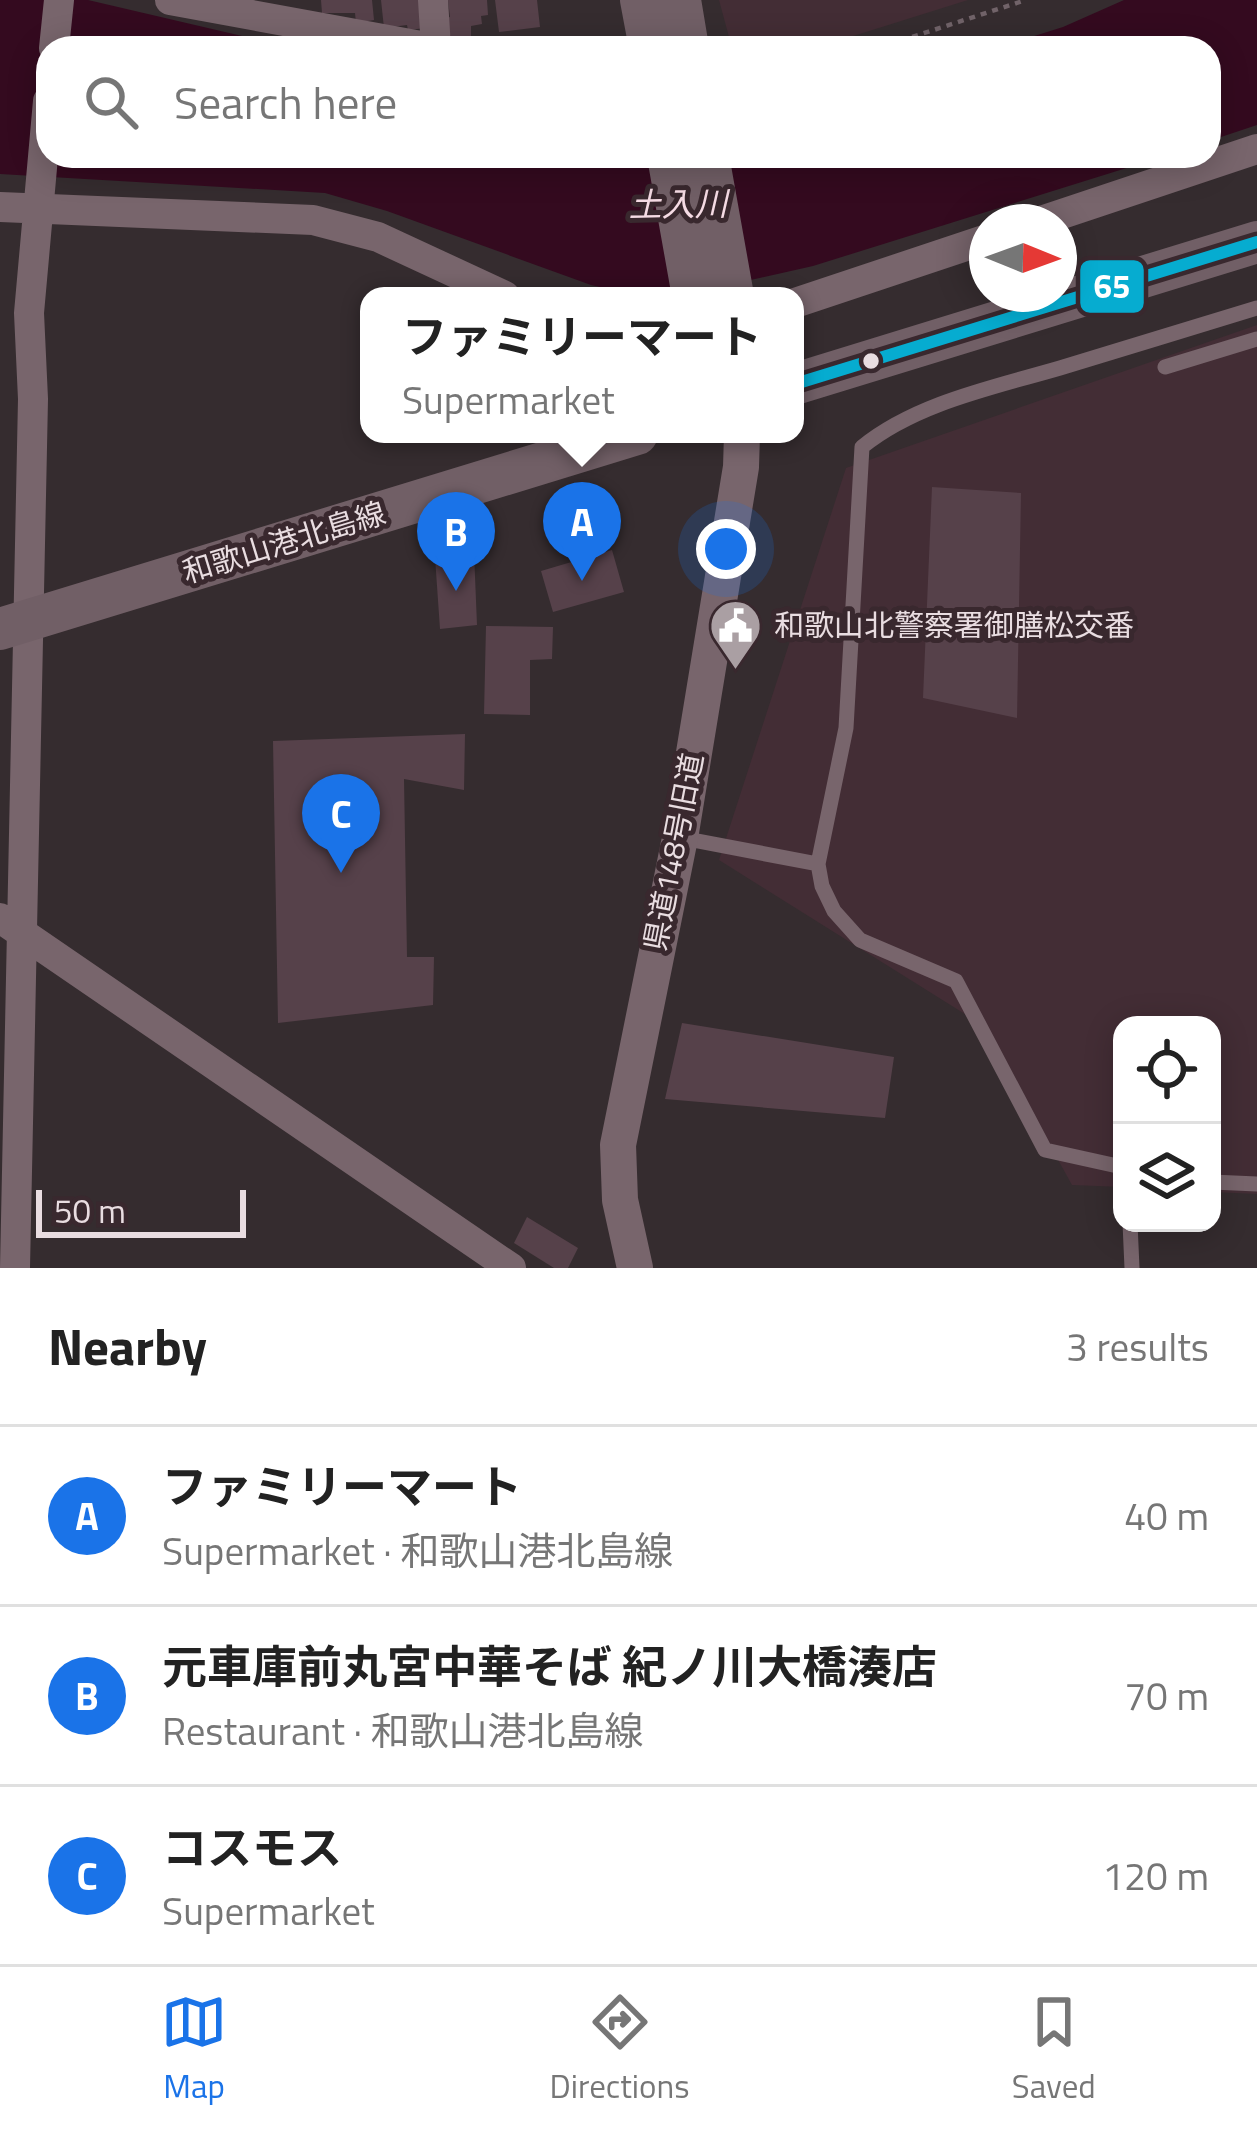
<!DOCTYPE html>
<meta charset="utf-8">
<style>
body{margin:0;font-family:"Titillium Web","Noto Sans JP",sans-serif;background:#f2f2f2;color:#222}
.controls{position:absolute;right:36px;bottom:36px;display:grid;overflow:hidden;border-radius:24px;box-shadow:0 6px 30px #0003}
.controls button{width:108px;height:108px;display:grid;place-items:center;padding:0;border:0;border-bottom:3px solid #e0e0e0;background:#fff;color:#222;font:60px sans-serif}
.compass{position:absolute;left:969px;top:204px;width:108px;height:108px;border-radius:50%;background:#fff;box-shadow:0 6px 30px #0003;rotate:91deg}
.scale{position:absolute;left:36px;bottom:30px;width:210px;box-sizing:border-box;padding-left:12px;border:6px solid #e9dde1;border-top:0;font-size:33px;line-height:42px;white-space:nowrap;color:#e9dde1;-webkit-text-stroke:9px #39282e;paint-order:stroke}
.you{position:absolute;left:726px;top:549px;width:42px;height:42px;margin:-30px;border:9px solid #fff;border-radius:50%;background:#1a73e8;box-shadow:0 0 0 18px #1a73e833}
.badge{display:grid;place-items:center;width:78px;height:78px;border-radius:50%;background:#1a73e8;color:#fff;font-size:39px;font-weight:700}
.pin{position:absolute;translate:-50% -99px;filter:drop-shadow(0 3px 6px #0008)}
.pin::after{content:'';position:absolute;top:63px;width:42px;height:36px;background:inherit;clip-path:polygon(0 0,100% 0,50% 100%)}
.popup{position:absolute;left:360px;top:287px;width:444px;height:156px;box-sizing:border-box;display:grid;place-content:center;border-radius:24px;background:#fff;filter:drop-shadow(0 3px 9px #0005);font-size:39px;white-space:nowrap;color:#767676}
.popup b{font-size:45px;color:#222}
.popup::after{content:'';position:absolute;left:50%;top:100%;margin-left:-24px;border:24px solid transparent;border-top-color:#fff}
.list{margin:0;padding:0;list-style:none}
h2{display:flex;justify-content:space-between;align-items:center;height:156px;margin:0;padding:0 48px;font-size:51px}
h2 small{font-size:39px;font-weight:400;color:#767676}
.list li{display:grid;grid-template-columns:78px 1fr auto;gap:36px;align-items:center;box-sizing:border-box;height:180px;padding:0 48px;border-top:3px solid #e0e0e0}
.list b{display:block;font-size:45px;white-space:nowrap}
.list p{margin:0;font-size:39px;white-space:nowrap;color:#767676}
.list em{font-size:39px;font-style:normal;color:#767676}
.icon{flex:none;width:66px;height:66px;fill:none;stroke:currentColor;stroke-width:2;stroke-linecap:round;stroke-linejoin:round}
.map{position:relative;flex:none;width:1257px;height:1268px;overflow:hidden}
.search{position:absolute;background:#fff;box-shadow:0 6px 30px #0003;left:36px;right:36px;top:36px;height:132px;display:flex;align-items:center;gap:30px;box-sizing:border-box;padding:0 42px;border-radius:36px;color:#767676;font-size:45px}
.sheet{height:696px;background:#fff}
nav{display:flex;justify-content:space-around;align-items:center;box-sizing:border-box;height:168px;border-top:3px solid #e0e0e0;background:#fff;font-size:33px;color:#767676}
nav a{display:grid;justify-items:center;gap:6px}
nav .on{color:#1a73e8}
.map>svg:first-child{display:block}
.built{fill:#432d35}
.water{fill:#340a1f}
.building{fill:#56414a}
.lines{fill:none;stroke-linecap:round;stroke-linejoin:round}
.path{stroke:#716369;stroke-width:4.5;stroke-dasharray:6 6;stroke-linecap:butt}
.service{stroke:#78656c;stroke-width:15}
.minor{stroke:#78656c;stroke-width:30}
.tertiary{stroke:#78656c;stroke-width:36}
.secondary{stroke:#715f66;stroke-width:42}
.bus-1-casing{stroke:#39282e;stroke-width:21}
.bus-1{stroke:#06acd0;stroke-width:12}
.bus-dot{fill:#e9dde1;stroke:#39282e;stroke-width:4.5}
.labels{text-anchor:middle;stroke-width:10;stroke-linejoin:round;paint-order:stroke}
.street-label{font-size:30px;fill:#e9dde1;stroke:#39282e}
.poi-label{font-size:30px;fill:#e9dde1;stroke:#39282e;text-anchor:start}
.water-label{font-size:33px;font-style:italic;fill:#f5dbe4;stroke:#39282e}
.line-badge{stroke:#39282e;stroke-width:4.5}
.badge-label{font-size:33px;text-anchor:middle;font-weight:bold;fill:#fff}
</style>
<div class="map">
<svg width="1257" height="1268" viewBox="0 0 1257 1268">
<rect width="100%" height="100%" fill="#352c2f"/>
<path class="built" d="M719,0h249l-153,48h-83z
M1257,325v869l-45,-2v-167h-90v162l-50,-2 -88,-159 -265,-166 127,-392z"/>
<path class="water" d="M0,0h88l206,48h-246v108h1117l-352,110 -76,17 -101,12 -45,-10 -204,-74 -62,-18 -325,-19z
M1124,0h133v125l-48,16v-93h-213l67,-21z"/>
<path class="building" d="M321,0h51l2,20 -18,3 -1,-10h-33z
M381,0h42l3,28 -18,2 -1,-5 -23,3z
M448,0h39l1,15 -7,1 1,8 -11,2v13l-15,2 -11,-10 -1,-13 6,-1z
M495,0h42l3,27 -41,5z
M932,487l89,6 -4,225 -94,-20z
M612,550l12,42 -71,20 -12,-41z
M474,552l3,73 -37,4 -5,-72z
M486,626l67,1 -1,32 -22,1v55l-46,-1z
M465,734l-1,56 -60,-11 3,178h27l-1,48 -155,18 -5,-282z
M682,1023l212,34 -9,61 -220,-19z
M527,1217l51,31 -10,20h-14l-40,-25z"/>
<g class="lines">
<path class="path" d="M878,48l148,-48"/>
<path class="service" d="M1165,367l92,-28
M682,838l136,26 4,22 12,25 26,29 96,41 89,169 77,17
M818,864l28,-136 16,-281c54,-44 133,-60 198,-79 66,-20 131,-40 197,-60
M1212,1182l45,2
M1130,1223l2,45"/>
<path class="minor" d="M170,0l262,48
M433,0l3,48
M54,48l5,-48
M0,207l313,13 65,17 127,59
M1038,222l219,-73
M795,303l192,-64
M0,918l511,350
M15,1268l18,-869 -4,-86 19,-212"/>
<path class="tertiary" d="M635,1268l-15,-68 -2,-55 62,-307 61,-371 1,-33"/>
<path class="secondary" d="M641,0l9,48
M680,0l8,48
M668,156l25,140
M708,156l25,140
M795,384l462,-142
M0,629l637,-195"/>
<defs>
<path id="bus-1" d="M795,384l462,-142"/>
</defs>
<use href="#bus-1" class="bus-1-casing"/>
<use href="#bus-1" class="bus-1"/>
</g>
<defs>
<symbol id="civic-pin" viewBox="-11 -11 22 30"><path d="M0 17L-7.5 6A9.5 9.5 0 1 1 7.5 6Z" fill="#aa9fa3" stroke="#39282e"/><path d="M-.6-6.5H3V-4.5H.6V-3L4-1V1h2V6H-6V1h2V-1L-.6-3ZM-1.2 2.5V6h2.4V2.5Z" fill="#fff"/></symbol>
</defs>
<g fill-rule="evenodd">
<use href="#civic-pin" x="706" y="596" width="59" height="81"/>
</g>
<circle class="bus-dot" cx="871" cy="361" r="10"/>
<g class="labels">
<g class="street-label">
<text transform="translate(284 543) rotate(-17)" y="10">和歌山港北島線</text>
<text transform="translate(674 852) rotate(-79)" y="10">県道148号旧道</text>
</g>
<g class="poi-label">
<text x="774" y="636">和歌山北警察署御膳松交番</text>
</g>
<g class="water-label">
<text transform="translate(678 204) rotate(-1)" y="12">土入川</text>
</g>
</g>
<rect class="line-badge" x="1078" y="258" width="68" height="57" rx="12" fill="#06acd0"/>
<g class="badge-label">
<text x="1112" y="298">65</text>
</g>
</svg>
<div class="controls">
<button><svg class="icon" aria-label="locate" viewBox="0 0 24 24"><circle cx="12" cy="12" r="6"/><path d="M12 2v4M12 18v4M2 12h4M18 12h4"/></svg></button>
<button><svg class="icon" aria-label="layers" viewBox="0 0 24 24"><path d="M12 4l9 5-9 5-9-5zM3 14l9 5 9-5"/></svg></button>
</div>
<svg class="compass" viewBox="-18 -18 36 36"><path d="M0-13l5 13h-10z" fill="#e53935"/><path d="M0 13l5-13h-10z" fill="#767676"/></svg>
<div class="scale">50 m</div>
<div class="you"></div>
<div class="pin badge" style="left:582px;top:581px">A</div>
<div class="popup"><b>ファミリーマート</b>Supermarket</div>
<div class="pin badge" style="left:456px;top:591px">B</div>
<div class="pin badge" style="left:341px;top:873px">C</div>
<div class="search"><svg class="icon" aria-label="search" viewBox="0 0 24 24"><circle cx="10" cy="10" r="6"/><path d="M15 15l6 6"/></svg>Search here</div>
</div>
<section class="sheet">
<h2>Nearby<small>3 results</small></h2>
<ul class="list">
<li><span class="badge">A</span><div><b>ファミリーマート</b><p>Supermarket · 和歌山港北島線</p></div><em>40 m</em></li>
<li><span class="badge">B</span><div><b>元車庫前丸宮中華そば 紀ノ川大橋湊店</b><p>Restaurant · 和歌山港北島線</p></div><em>70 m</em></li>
<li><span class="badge">C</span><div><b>コスモス</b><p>Supermarket</p></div><em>120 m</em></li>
</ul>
</section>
<nav>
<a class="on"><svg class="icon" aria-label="map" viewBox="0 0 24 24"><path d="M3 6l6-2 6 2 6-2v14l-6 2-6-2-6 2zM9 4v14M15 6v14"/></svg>Map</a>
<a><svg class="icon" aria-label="directions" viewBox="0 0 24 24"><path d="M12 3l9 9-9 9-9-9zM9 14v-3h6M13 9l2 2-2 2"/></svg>Directions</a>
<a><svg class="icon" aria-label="saved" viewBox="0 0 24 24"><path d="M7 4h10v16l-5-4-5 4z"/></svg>Saved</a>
</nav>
